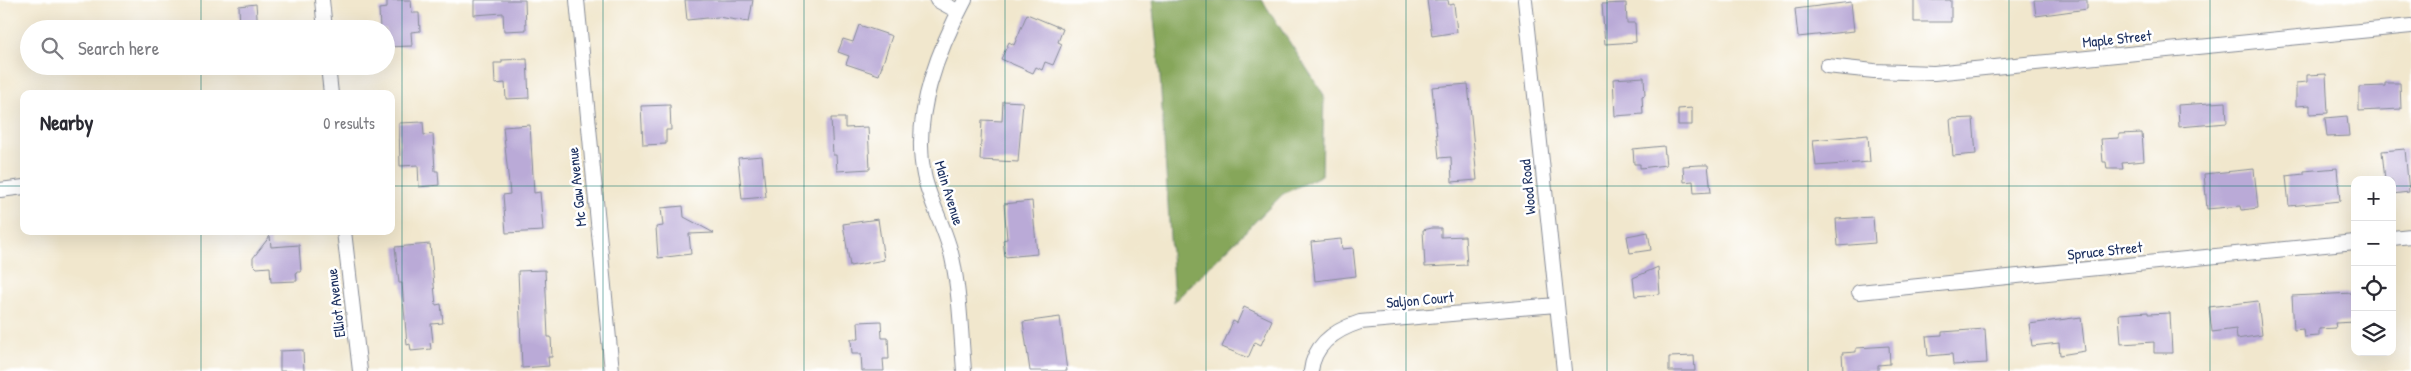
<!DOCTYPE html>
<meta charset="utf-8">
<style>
body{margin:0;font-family:"Patrick Hand",sans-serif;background:#f2f2f3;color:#2b2b33}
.controls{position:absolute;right:15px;bottom:15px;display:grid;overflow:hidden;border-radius:10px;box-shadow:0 5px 20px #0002}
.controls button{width:45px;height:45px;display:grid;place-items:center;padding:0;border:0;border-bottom:1px solid #e1e1e2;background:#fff;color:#2b2b33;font:25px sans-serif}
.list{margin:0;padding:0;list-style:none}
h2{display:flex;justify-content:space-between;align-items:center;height:65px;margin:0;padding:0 20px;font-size:21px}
h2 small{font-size:16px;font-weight:400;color:#7c7c81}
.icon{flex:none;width:28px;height:28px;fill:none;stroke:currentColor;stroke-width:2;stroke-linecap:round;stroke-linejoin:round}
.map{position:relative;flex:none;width:2411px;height:371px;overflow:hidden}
.search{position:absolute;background:#fff;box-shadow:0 5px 20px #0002;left:20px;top:20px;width:375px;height:55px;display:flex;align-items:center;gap:12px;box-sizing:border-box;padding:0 18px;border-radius:28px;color:#7c7c81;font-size:19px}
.panel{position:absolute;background:#fff;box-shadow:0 5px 20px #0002;left:20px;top:90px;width:375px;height:145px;border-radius:10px}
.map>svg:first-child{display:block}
.forest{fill:#86a65a;stroke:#506a5c}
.building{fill:#baaad7}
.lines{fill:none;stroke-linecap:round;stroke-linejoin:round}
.street-casing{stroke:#868b96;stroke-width:16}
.street{stroke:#fff;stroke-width:14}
.grid{fill:none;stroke:#0f766e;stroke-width:1;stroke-opacity:0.55}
.labels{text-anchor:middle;stroke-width:5;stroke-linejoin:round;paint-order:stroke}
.street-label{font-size:15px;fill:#1b2f5e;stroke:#fff}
</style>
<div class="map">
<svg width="2411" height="371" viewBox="0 0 2411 371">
<rect width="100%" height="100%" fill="#fff"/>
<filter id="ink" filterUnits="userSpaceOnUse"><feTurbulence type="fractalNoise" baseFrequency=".02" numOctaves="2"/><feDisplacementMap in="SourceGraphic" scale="10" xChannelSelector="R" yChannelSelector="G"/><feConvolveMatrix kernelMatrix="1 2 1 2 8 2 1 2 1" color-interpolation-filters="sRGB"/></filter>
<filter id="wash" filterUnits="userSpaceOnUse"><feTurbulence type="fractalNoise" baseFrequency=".0096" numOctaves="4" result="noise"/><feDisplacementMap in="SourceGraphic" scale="20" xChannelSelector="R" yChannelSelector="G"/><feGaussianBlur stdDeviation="1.12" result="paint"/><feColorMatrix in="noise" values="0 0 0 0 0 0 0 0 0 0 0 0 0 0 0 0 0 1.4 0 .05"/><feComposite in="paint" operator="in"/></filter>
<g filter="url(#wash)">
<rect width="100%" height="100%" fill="#f1e7cd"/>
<path class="forest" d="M1152,0h110l62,95 -2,80 -39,19 -109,108 -14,-226z"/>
<g id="blocks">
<path class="building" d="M387,0h24l1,13h7l1,18 -9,1 1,14 -26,1v-18h-6l-1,-20 8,-1z
M474,0h51l1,30 -22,1 -1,-18 -29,2z
M685,0h68l-4,22 -31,-5 -31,3z
M1427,0h21l1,5 5,-1 3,28 -25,4z
M1914,0h37v22h-37z
M2034,0h53v9l-51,7z
M1851,2l3,29 -56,6 -3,-28z
M1626,3l1,20h8l1,19 -31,2 -3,-40z
M256,4l2,25h-18l-1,-23z
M1027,14l36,15 -5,13 4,2 -9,21 -8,-3 -3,8 -6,-3 -3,6 -32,-14 8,-17 5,3z
M859,25l33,11 -13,39 -33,-11 3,-8 -11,-4 5,-13 10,3z
M527,59l2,39 -23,1 -1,-16 -10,1 -1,-21h8v-3z
M2326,74l2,39 -18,1v-9l-14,1v-23l11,-1v-7z
M1644,77l1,18 -3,1 1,18 -28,2 -2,-37z
M2385,83h15l1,26 -42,2v-24l26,-1z
M1468,84l9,96 -25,2 -1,-25 -12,1 -7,-71z
M1003,101l20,1 -5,60 -38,-2 2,-40 20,1z
M2226,102l1,21 -48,4 -1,-22z
M670,105l1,25h-5v14l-23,1 -2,-39z
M1692,108v17h-14v-16z
M2347,116l2,20 -22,1 -2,-19z
M831,118h14v10l23,-1 2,42 -33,2 -1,-16h-3z
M1973,118l3,36 -23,2 -3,-37z
M423,122l1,13 9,-1 2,37h3l1,14 -20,2 -1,-22 -18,1 -1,-43z
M530,125l4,68 6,-1 3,39 -37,2 -3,-38 7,-1 -7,-67z
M2142,133l2,28 -22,2 1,6h-16l-1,-7h-3l-2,-23 18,-1v-4z
M1868,135l2,27 -54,4 -3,-26z
M1664,146l2,19 -26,3v-4h-6l-1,-15z
M2405,149l4,43 -17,2v-14h-7l-3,-29z
M762,156l4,41 -24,2 -4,-41z
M1700,165h8l3,27 -17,1 -1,-12 -9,1 -1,-16z
M2337,168l3,33 -51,5 -3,-30 18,-2v-3z
M2254,169l4,39 -16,2 -1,-4 -34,3 -3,-35z
M1032,201l5,53 -32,3 -2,-17 4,-1 -3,-35z
M683,206l1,11 30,16 -25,1 2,20 -33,4 -2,-31 7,-1 -2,-18z
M1873,217l2,26 -37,3 -2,-27z
M878,219l6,41 -34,6 -7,-42z
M1432,228h9v9l24,-1 2,29 -42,2 -2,-37z
M1648,232l3,18 -21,3 -3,-17z
M270,236l1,11 28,-2 2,27h-5l1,9 -26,1 -1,-15 -13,1 -4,-4v-6z
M1341,239l1,10 11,-1 3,28 -41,5 -4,-39z
M430,244l6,61 5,-1 2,19 -12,1 2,18 -3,1 1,6 -20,2 -1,-7 -3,1 -5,-62h-3l-4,-36z
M1658,267l2,27 -25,2 -2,-18z
M545,270l3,67h3l1,20h-4l1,9 -27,2 -4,-97z
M2353,293l2,29 -20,1 1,5 -17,1v7l-15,1 -1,-8 -9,1 -2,-34z
M2258,301l4,34 -25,4 -1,-10 -24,3 -3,-25z
M1244,307l28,13 -11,25 -6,-3 -7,16 -26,-11 11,-26 4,2z
M2148,312v2l22,-1 2,40h-18v-11l-33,2 -2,-30z
M1060,317l7,54h-37l-7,-49z
M2081,317l4,34 -25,4 -1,-12 -27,3 -3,-22z
M881,321l1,17h6l1,21h-6l1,12h-22l-1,-17h-9l-1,-15h8l-1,-17z
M1985,329l2,34 -34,2 -1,-11 -24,2 -2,-20 16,-1v-3z
M1889,346l1,18 -12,1v6h-35l-1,-18 14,-1v-4z
M303,350l1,21h-24v-20z
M1694,356l1,15h-26v-14z"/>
</g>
</g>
<g filter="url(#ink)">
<use href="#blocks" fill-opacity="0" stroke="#868b96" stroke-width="1"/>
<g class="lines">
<defs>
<path id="street" d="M322,0l3,29
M577,0l35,371
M937,0l22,12
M1525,0l39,371
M328,66l3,28
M1827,66l47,5 60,2 477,-47
M0,190l24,-3
M344,231l16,140
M2392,238l19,-2
M1859,292l496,-50
M964,371c-3,-38 -4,-77 -12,-114 -6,-28 -22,-54 -28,-82 -12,-58 14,-125 41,-175
M1311,371c3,-27 24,-41 49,-49l196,-17"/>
</defs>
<use href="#street" class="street-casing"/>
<use href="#street" class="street"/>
</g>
</g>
<path class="grid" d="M201,0v29M402,0v371M603,0v371M804,0v371M1005,0v371M1206,0v371M1406,0v371M1607,0v371M1808,0v371M2009,0v371M2210,0v371M201,66v28M0,186h24M391,186h1964M2392,186h19M201,231v140"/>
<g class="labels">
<g class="street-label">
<text transform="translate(2117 39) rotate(-6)" y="5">Maple Street</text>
<text transform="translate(577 187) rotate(-96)" y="5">Mc Gaw Avenue</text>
<text transform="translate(1528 187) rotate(-96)" y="5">Wood Road</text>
<text transform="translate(949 193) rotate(73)" y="5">Main Avenue</text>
<text transform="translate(2105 251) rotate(-6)" y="5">Spruce Street</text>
<text transform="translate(1420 300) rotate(-5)" y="5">Saljon Court</text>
<text transform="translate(336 303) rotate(-97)" y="5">Elliot Avenue</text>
</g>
</g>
</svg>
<div class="controls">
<button>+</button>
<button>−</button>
<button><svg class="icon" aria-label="locate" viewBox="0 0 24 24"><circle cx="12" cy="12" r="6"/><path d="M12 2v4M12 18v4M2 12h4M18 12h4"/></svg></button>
<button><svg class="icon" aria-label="layers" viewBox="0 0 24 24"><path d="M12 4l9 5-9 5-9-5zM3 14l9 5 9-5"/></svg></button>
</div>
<div class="search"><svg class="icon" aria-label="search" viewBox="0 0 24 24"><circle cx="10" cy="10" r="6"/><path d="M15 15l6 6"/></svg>Search here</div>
<section class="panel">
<h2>Nearby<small>0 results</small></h2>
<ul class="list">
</ul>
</section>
</div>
